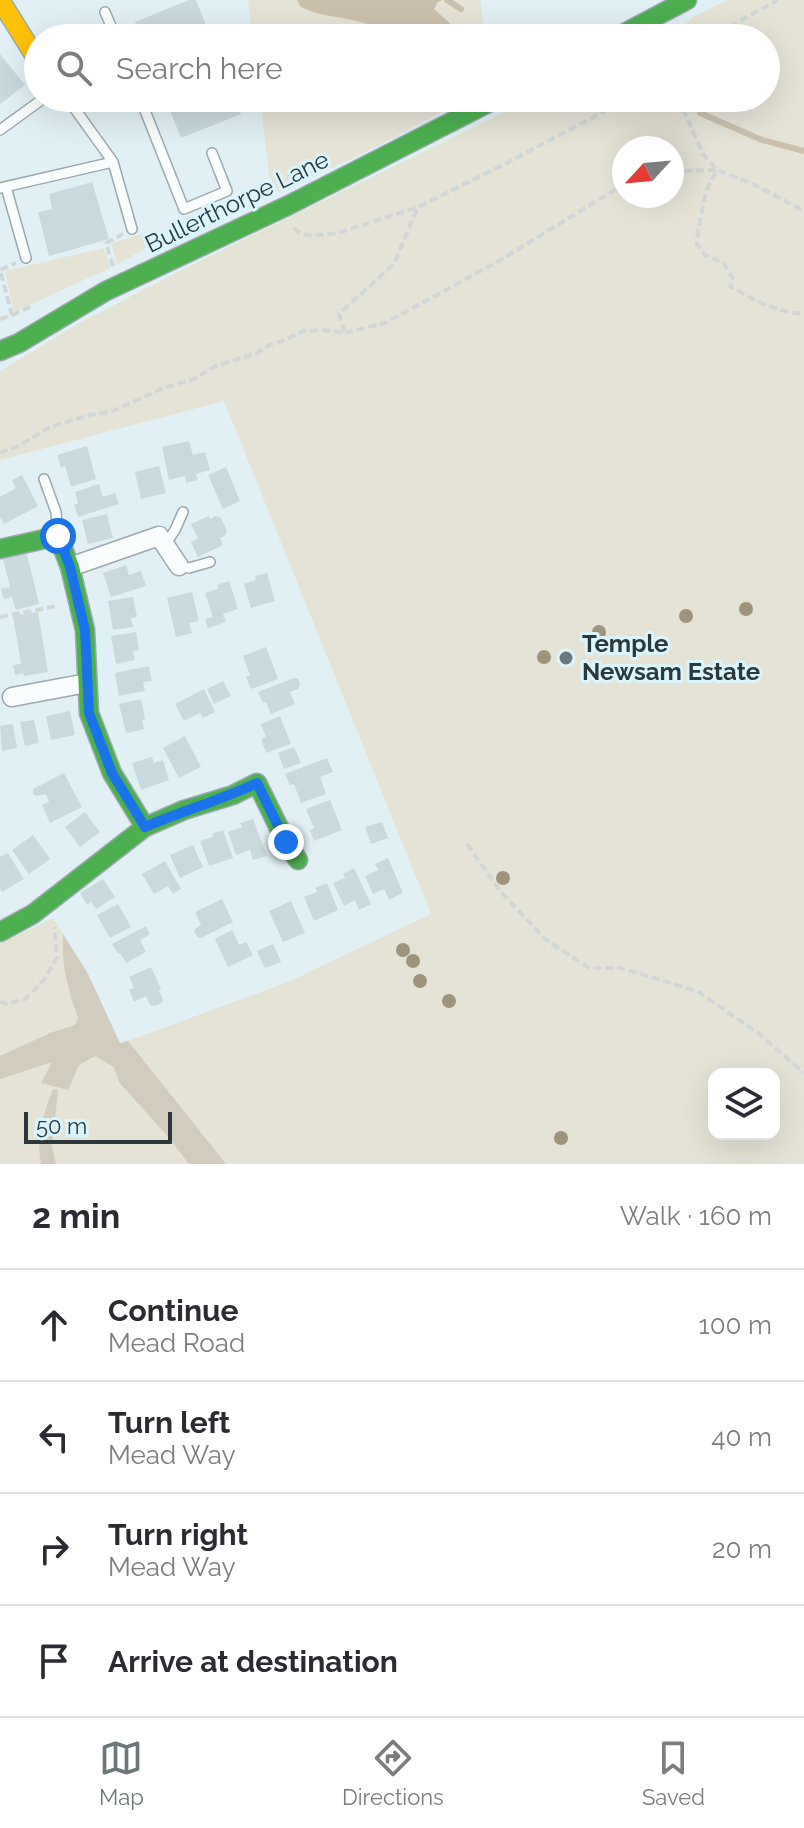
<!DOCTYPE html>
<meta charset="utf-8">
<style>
body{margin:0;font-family:Raleway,sans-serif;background:#f7f7f7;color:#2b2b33}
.controls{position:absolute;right:24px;bottom:24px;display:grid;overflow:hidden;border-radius:16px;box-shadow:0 8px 32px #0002}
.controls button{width:72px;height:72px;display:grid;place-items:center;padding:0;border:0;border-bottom:2px solid #e1e1e2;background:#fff;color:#2b2b33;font:40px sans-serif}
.compass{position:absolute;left:612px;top:136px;width:72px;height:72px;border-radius:50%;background:#fff;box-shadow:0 8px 32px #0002;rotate:244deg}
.scale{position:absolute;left:24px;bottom:20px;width:148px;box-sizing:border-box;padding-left:8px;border:4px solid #2c383a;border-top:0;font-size:22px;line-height:28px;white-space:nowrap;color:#2c383a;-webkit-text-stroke:6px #d9f5fd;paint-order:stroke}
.stop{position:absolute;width:24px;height:24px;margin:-18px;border:6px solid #1a73e8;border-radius:50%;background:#fff}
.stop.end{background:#1a73e8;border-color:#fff;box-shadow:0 2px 8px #0008}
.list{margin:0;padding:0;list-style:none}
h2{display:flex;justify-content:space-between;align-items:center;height:104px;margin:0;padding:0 32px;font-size:34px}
h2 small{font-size:26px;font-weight:400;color:#7c7c81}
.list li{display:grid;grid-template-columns:52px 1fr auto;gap:24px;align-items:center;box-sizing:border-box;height:112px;padding:0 32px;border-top:2px solid #e1e1e2}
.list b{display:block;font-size:30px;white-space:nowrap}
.list p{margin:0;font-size:26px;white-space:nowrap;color:#7c7c81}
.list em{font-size:26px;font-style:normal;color:#7c7c81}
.icon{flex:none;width:44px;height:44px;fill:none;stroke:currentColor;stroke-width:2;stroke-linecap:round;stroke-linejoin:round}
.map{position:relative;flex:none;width:804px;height:1164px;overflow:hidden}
.search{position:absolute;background:#fff;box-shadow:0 8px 32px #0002;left:24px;right:24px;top:24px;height:88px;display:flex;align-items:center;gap:20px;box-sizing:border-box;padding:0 28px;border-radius:44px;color:#7c7c81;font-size:30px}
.sheet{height:552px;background:#fff}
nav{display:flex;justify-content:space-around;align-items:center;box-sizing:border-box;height:112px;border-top:2px solid #e1e1e2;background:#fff;font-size:22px;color:#7c7c81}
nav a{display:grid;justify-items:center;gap:4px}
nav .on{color:#6b787b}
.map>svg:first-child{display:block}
.green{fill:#e5e2d6;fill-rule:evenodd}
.forest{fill:#d1ccbd}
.water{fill:#cbc0ac}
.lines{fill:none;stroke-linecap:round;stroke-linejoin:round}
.stream{stroke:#cbc0ac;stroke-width:6}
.building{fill:#c9d9dd}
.lane-casing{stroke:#9ca8ac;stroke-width:12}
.street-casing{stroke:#9ca8ac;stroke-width:21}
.fast-casing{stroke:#9ca8ac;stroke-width:21}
.slow-casing{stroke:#9ca8ac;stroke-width:21}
.path{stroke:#d1d6d7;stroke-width:4;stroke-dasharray:8 4;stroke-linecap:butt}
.lane{stroke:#fafdfe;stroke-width:9}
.street{stroke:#fafdfe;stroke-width:18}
.fast{stroke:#4caf50;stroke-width:18}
.slow{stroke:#ffc107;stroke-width:18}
.tree{fill:#9e9479}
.route{stroke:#1a73e8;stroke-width:10}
.poi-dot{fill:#6b787b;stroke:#d9f5fd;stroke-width:3}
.labels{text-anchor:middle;stroke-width:6;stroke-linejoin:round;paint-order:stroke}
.street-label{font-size:24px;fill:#2c383a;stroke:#d9f5fd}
.poi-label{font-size:24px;font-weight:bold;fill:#2c383a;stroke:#d9f5fd;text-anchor:start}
</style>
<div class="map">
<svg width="804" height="1164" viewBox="0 0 804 1164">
<rect width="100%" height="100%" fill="#e1f0f5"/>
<path class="green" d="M248,0h232l6,38h-234z
M728,0h76v1164h-804v-220l53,-26 35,56 32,70 168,-62 143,-68 -207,-513 -224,59v-89l83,-50 107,-55 343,-168h233v-60h-96l23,-21zM624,148h48v48h-48zM714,1074h60v60h-60z
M260,98h208l-94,50 -96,45 -9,-18z
M157,230l2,10 -42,25 -6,-22z
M104,248l6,20 -96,44 -9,-41z"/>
<path class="forest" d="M63,934l25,40 32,69 8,-2 98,123h-37l-19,-25 -51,-57 -5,-15 -19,-11 -16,9 -11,25 -27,-7 11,-21 -52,17v-23l50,-23 25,-8 3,-7c-10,-28 -17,-54 -15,-84z
M53,1089l5,1 -6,57 4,17h-15c-5,-29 2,-48 12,-75z"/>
<path class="water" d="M297,0h145l-4,2 -4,7c9,9 21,16 26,29h-30l-5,-8c-6,6 -14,8 -22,7 -15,-1 -27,-11 -42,-15 -21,-6 -40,-5 -60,-15z"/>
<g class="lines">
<path class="stream" d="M447,0l14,9
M700,113l62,27 42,11"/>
</g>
<path class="building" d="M189,0h7l15,38h-70l-6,-16z
M0,54l25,31 -25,19z
M165,98h69l7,16 -60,24z
M92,182l17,57 -60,17 -11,-44 14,-3 -3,-15z
M189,441l4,14 12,-3 5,18 -14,4 2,6 -12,3 -1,-7 -16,4 -7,-33z
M87,446l9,33 -25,8 -6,-21 -4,2 -4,-13z
M159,466l7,27 -25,6 -6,-27z
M226,467l14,34 -17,8 -15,-34z
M22,475l16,31 -34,18 -4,-7v-20l16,-9 -4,-8z
M99,484l4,13 12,-4 4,11 -41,13 -4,-12 4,-2 -3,-11z
M107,514l6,24 -25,6 -6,-24z
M209,516l1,3 5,-3 6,2 6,13 -2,5 -5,2 3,7 -25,12 -7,-15 7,-4 -7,-14z
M27,554l12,50 -23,6 -4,-13 -8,2 -3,-10 9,-2 -7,-28z
M126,565l3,10 12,-4 5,15 -35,11 -8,-24z
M267,573l8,28 -24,7 -7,-24 12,-4 -1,-4z
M229,581l9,28 -15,5 3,8 -18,6 -3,-9 8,-2 -8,-24 13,-4 -1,-4z
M192,592l7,29 -10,2 3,10 -16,4 -9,-39z
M133,597l4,20 -6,1 2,9 -20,3 -5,-29z
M38,612l10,60 -24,4 -1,-3 -8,2 -2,-10 8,-1 -8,-48z
M136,632l3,18 -6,1 2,9 -19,4 -5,-28z
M266,647l12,32 -27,10 -5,-12 4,-2 -7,-19z
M149,666l3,15 -9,1 2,9 -26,5 -4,-23z
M294,678l4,1 2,5 -2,5 -8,3 5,12 -24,10 -5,-12 -3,1 -5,-11z
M223,681l8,15 -17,8 -7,-15z
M204,689l11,23 -12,6 -3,-5 -16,8 -9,-17z
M141,699l4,20 -3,1 2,9 -18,4 -7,-29z
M70,711l5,24 -24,5 -5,-24z
M280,716l11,28 -25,9 -5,-14 5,-2 -5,-13z
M34,720l5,23 -14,3 -5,-24z
M13,724l4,24 -15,3 -2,-25z
M185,736l16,31 -22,11 -16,-30z
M294,747l7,16 -17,6 -6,-16z
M152,757l2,6 9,-3 6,20 -28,10 -9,-27z
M327,758l6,14 -13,5 6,17 -25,9 -7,-19 -4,1 -5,-11z
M64,773l18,34 -32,16 -8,-18 7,-3 -3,-8 -10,2 -3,-2v-5z
M330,800l12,30 -28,11 -4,-11 4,-2 -8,-19z
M85,812l15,20 -20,15 -15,-20z
M253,819l14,37 -14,4 -3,-10 -14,5 -8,-23 14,-5 -2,-4z
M382,822l6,16 -17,6 -6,-17z
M223,830l10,28 -24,8 -9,-25 13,-4 -1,-3z
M33,835l17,24 -21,15 -17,-24z
M193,845l10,22 -23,11 -10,-23z
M8,853l16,26 -22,13 -2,-4v-31z
M388,858l15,35 -14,7 -5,-11 -11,5 -8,-18 13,-6 -3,-6z
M165,861l16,28 -8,5 -5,-8 -14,8 -12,-20z
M354,868l17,36 -12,6 -4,-10 -11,6 -11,-23 12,-5 -2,-4z
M103,879l12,18 -19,12 -5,-7 -4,3 -7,-12z
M327,883l11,27 -24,11 -10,-24 13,-5 -2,-4z
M222,899l11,23 -32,16 -4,-1 -3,-6 2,-3 5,-3 -6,-13z
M291,901l14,32 -22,9 -14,-31z
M118,904l13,23 -21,11 -13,-23z
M146,926l4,8 -10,6 6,12 -20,11 -6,-10 -2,1 -6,-10z
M232,930l7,15 7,-3 7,13 -25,12 -13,-28z
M273,944l8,18 -16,6 -8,-17z
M151,967l10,22 -2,1 4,9 -1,4 -7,3 -5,-1 -4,-9 -12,6 -5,-12 5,-2 -5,-11z"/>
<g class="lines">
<defs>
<path id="lane" d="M105,12l11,26
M67,98l46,64 19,67
M140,98l44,111 43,-18 -15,-38
M0,130l44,-32
M6,187l20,71
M0,188l113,-26
M44,479l12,33 2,21
M165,545l10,-15 8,-18
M179,566l10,2 21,-6"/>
<path id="street" d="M70,567l89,-31 20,30
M12,697l75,-14"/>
<path id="fast" d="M615,38l72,-38
M0,351l19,-8 87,-52 183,-86 209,-107
M0,549l58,-13 12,31 15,63 4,83 23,60 33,54
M0,932l33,-18 112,-87 39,-17 49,-15 24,-12 29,59 12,18"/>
<path id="slow" d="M0,0l38,61"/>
</defs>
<use href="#lane" class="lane-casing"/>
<use href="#street" class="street-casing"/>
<use href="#fast" class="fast-casing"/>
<use href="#slow" class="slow-casing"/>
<path class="path" d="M709,38l69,-38
M678,98l25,56 14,16 34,13 53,28
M608,110l27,-9 16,-3
M672,171l45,-1 -11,21 -8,39 -1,14 8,11 19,8 10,18 -4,5c23,14 46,26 74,28
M294,228l7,6 11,2 26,-3 80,-26 87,-43 98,-52 17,-14
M113,266l-7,-23 17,-9
M12,315l20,-9
M0,319l12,-4 -12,-45 16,-7
M345,333l40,-10 52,-28 67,-37 120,-74
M0,453l20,-8 30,-18 39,-12 24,-4 53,-24 26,-7 24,-14 41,-13 12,-8 16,-5 18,-9 20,-1 22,3 -6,-19 55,-50 24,-57
M0,617l57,-11
M467,844l34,48 44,47 44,29h32l76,23 61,42 46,40
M0,1002l6,2 19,-5 18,-18 14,-23 -3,-31"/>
<use href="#lane" class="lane"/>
<use href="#street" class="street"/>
<use href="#fast" class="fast"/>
<use href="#slow" class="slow"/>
</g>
<g class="tree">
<circle cx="746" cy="609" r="7"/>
<circle cx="686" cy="616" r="7"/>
<circle cx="599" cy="632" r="7"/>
<circle cx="544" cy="657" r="7"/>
<circle cx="503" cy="878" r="7"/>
<circle cx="403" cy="950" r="7"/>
<circle cx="413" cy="961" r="7"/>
<circle cx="420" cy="981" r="7"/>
<circle cx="449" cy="1001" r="7"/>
<circle cx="561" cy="1138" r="7"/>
</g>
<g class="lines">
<path class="route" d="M58,536l12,31 15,63 4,83 23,60 33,54c37,-16 76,-27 112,-44l29,59"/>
</g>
<circle class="poi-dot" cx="566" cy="658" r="8"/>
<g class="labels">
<g class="street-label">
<text transform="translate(237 202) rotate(-26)" y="8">Bullerthorpe Lane</text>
</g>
<g class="poi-label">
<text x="582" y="652">Temple<tspan x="582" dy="28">Newsam Estate</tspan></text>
</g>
</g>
</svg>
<div class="controls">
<button><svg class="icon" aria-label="layers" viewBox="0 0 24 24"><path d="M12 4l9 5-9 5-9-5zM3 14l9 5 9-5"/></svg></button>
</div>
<svg class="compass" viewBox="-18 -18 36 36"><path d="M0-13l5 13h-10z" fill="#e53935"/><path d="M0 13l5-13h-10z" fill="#7c7c81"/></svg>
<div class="scale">50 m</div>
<div class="stop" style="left:58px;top:536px"></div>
<div class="stop end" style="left:286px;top:842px"></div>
<div class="search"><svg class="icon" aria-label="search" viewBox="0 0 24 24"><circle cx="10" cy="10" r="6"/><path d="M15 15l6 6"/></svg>Search here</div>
</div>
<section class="sheet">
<h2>2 min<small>Walk · 160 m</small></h2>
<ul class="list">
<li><svg class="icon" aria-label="ahead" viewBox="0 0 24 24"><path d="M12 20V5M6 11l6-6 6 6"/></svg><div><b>Continue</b><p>Mead Road</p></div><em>100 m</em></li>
<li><svg class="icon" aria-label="left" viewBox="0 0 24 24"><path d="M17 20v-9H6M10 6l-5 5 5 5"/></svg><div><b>Turn left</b><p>Mead Way</p></div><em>40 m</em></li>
<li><svg class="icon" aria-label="right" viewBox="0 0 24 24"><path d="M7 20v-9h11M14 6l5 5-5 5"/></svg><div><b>Turn right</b><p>Mead Way</p></div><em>20 m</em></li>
<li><svg class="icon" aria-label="arrive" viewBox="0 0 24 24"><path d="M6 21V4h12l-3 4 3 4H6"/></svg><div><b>Arrive at destination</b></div></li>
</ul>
</section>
<nav>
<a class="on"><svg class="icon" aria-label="map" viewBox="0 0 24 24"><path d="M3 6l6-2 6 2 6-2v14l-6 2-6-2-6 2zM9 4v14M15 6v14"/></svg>Map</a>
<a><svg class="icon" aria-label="directions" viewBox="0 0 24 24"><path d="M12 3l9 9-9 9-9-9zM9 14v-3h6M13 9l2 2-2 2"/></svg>Directions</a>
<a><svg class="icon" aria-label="saved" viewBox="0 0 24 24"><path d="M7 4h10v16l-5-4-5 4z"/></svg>Saved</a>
</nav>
